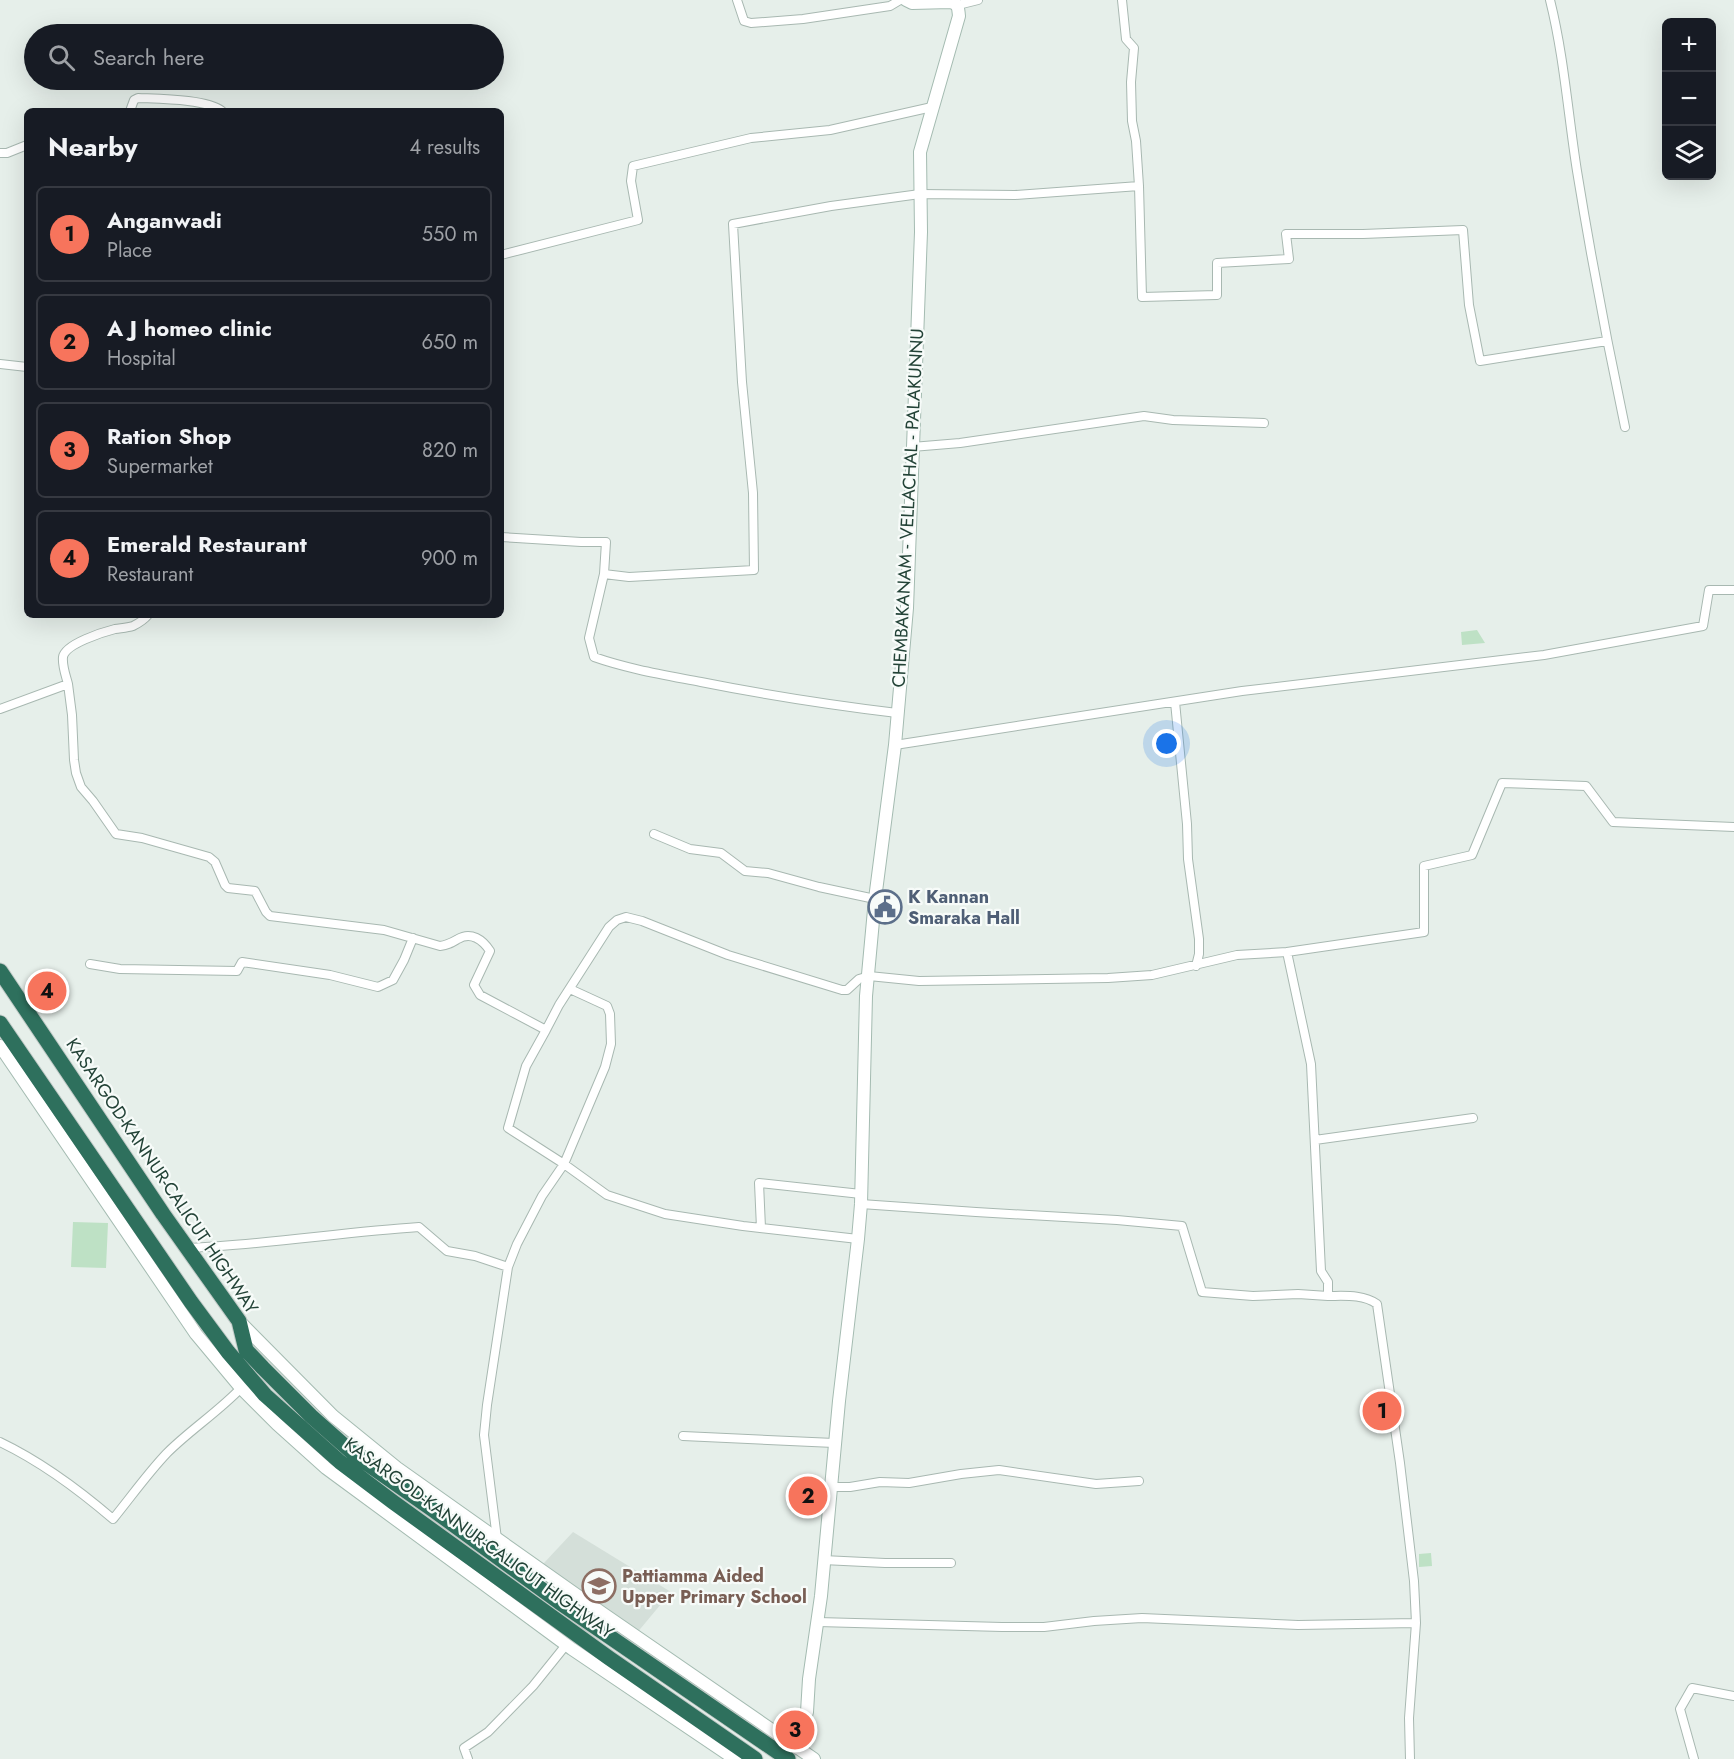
<!DOCTYPE html>
<meta charset="utf-8">
<style>
body{margin:0;font-family:Jost,sans-serif;background:#242831;color:#f1f3f6}
.controls{position:absolute;right:18px;top:18px;display:grid;overflow:hidden;border-radius:9px;box-shadow:0 6px 24px #0002}
.controls button{width:54px;height:54px;display:grid;place-items:center;padding:0;border:0;border-bottom:2px solid #363941;background:#171b24;color:#f1f3f6;font:30px sans-serif}
.you{position:absolute;left:1167px;top:744px;width:21px;height:21px;margin:-15px;border:4px solid #fff;border-radius:50%;background:#1a73e8;box-shadow:0 0 0 9px #1a73e833}
.badge{display:grid;place-items:center;width:39px;height:39px;border-radius:50%;background:#f7745c;color:#111;font-size:20px;font-weight:700}
.pin{position:absolute;translate:-50% -50%;border:3px solid #fff;box-shadow:0 2px 6px #0006}
.list{margin:0;padding:0;list-style:none}
h2{display:flex;justify-content:space-between;align-items:center;height:78px;margin:0;padding:0 24px;font-size:26px}
h2 small{font-size:20px;font-weight:400;color:#9ea1a6}
.list li{display:grid;grid-template-columns:39px 1fr auto;gap:18px;align-items:center;box-sizing:border-box;height:96px;margin:0 12px 12px;padding:0 12px;border:2px solid #363941;border-radius:9px}
.list b{display:block;font-size:22px;white-space:nowrap}
.list p{margin:0;font-size:20px;white-space:nowrap;color:#9ea1a6}
.list em{font-size:20px;font-style:normal;color:#9ea1a6}
.icon{flex:none;width:33px;height:33px;fill:none;stroke:currentColor;stroke-width:2;stroke-linecap:round;stroke-linejoin:round}
.map{position:relative;flex:none;width:1734px;height:1759px;overflow:hidden}
.search{position:absolute;background:#171b24;box-shadow:0 6px 24px #0002;left:24px;top:24px;width:480px;height:66px;display:flex;align-items:center;gap:15px;box-sizing:border-box;padding:0 21px;border-radius:33px;color:#9ea1a6;font-size:22px}
.panel{position:absolute;background:#171b24;box-shadow:0 6px 24px #0002;left:24px;top:108px;width:480px;height:510px;border-radius:9px}
.map>svg:first-child{display:block}
.built{fill:#d4dfd9}
.green{fill:#bee1c5}
.lines{fill:none;stroke-linecap:round;stroke-linejoin:round}
.street-casing{stroke:#a8b8b1;stroke-width:10}
.secondary-casing{stroke:#a4bbb1;stroke-width:14}
.highway-casing{stroke:#c1cac7;stroke-width:17}
.street{stroke:#fff;stroke-width:8}
.secondary{stroke:#fff;stroke-width:12}
.highway{stroke:#2e705d;stroke-width:15}
.labels{text-anchor:middle;stroke-width:4.5;stroke-linejoin:round;paint-order:stroke}
.street-label{font-size:18px;fill:#234337;stroke:#f7fbf9}
.service-label{font-size:18px;font-weight:bold;fill:#4e5e75;stroke:#f7fbf9;text-anchor:start}
.education-label{font-size:18px;font-weight:bold;fill:#785e54;stroke:#f7fbf9;text-anchor:start}
</style>
<div class="map">
<svg width="1734" height="1759" viewBox="0 0 1734 1759">
<rect width="100%" height="100%" fill="#e6efea"/>
<path class="built" d="M573,1532l98,60 -45,54 -97,-67z"/>
<path class="green" d="M1477,630l8,13 -23,2 -1,-13z
M73,1222l35,1 -2,45 -35,-1z
M1431,1553l1,13 -13,1v-13z"/>
<g class="lines">
<defs>
<path id="street" d="M737,0l7,21 7,2 52,-4 87,-13 10,-6
M1550,0c14,56 18,114 27,171 14,86 30,171 48,256
M958,5l20,-5
M130,111l4,-11 4,-2c21,1 68,1 84,13
M0,153h7l20,-8
M1139,186l3,111 75,-2v-32l72,-4 -3,-25h77l100,-4 6,75 11,56 127,-20
M501,255l137,-35 -7,-39 2,-15 118,-28 79,-8 102,-23
M0,364l27,3
M912,447l48,-4 184,-27 29,4 91,3
M501,537l80,5h25l-2,32 25,3 125,-7 -1,-77 -11,-111 -9,-158 98,-18 89,-12 95,1 124,-9 -3,-45 -4,-20 -1,-39 3,-34 -8,-9 -4,-39
M604,574l-15,64 5,19c34,12 71,18 107,25 65,13 130,23 196,31
M68,684l4,31 2,45 2,13 5,14 12,14 23,33 26,4 67,19 6,5 10,23 3,3 27,3 11,21 4,4 114,14 56,16c8,-1 11,-3 18,-7 13,-8 25,1 32,12l-16,34 6,10 66,35 -20,36 -18,62 56,36 43,31 58,19 78,12 115,13
M1175,702l12,122 1,35 11,80v15l-3,12
M0,709l68,-25c-2,-8 -6,-18 -5,-27 2,-13 40,-25 52,-28 6,-1 12,-1 18,-3 6,-3 11,-6 15,-11
M895,745l347,-54 302,-36 159,-29 6,-36h25
M654,834l36,15 31,4 24,18 23,2 51,14 56,12
M1287,952l137,-20v-66l48,-11 30,-72 84,3 27,36 121,5
M90,964l30,5 117,2 5,-9 88,13 48,12 15,-7 11,-20 9,-22
M546,1030l13,-25 50,-78 8,-7 9,-3 16,4 86,34 114,35h5l12,-11 10,-3 50,5 189,-3 44,-3 85,-20 50,-3 24,112 10,207 7,11v14c16,0 35,-2 49,8l23,159 14,118 2,42 -7,95 1,41
M1315,1140l158,-22
M861,1204l115,8 141,8 65,6 20,66 51,4 45,-2 30,2
M761,1228l-2,-45 102,11
M187,1248c78,-3 155,-16 232,-21l28,24 28,5 33,11
M683,1436l151,7
M0,1442c42,20 78,47 113,77 18,-22 34,-45 54,-66 23,-23 51,-41 74,-65
M830,1487h20l30,-5 29,1 52,-9 38,-4 97,14 43,-3
M497,1539l-13,-104 3,-30 21,-138 9,-23 25,-48 22,-32 41,-97 6,-23 -1,-30 -3,-8 -37,-17
M823,1560l62,3h66
M818,1622l184,5h42l50,-6 48,-3 156,7 118,-2
M468,1759l-4,-11 24,-16 45,-46 33,-41
M1694,1759l-14,-50 12,-21 42,8"/>
<path id="secondary" d="M0,1046l196,288 45,54 36,36 49,44 246,181 163,110
M239,1321l94,95 64,52 205,145 212,146
M797,1748l10,-36 2,-33 12,-83 18,-195 19,-162 3,-35 5,-208 9,-97 20,-154 12,-137 14,-376 -1,-80 39,-136c-1,-8 0,-12 -9,-14l-38,1 -6,-3"/>
<path id="highway" d="M0,971l163,243 76,107 7,29 17,18 48,48 44,39 77,54 127,93 229,157
M0,1023l191,279 37,50 37,43 75,67 53,40 216,156 146,101"/>
</defs>
<use href="#street" class="street-casing"/>
<use href="#secondary" class="secondary-casing"/>
<use href="#highway" class="highway-casing"/>
<use href="#street" class="street"/>
<use href="#secondary" class="secondary"/>
<use href="#highway" class="highway"/>
</g>
<defs>
<symbol id="civic-ring" viewBox="-11 -11 22 22"><circle r="9.5" fill="#f7fbf9" stroke="#5c6f8a" stroke-width="1.5"/><path d="M-.6-6.5H3V-4.5H.6V-3L4-1V1h2V6H-6V1h2V-1L-.6-3ZM-1.2 2.5V6h2.4V2.5Z" fill="#5c6f8a"/></symbol>
<symbol id="school-ring" viewBox="-11 -11 22 22"><circle r="9.5" fill="#f7fbf9" stroke="#8d6e63" stroke-width="1.5"/><path d="M0-5L7-2L0 1L-7-2ZM-4 1L0 2.5L4 1V4Q0 6-4 4Z" fill="#8d6e63"/></symbol>
</defs>
<g fill-rule="evenodd">
<use href="#civic-ring" x="866" y="888" width="38" height="38"/>
<use href="#school-ring" x="580" y="1567" width="38" height="38"/>
</g>
<g class="labels">
<g class="street-label">
<text transform="translate(908 508) rotate(-87)" y="6">CHEMBAKANAM - VELLACHAL - PALAKUNNU</text>
<text transform="translate(162 1176) rotate(56)" y="6">KASARGOD-KANNUR-CALICUT HIGHWAY</text>
<text transform="translate(479 1538) rotate(36)" y="6">KASARGOD-KANNUR-CALICUT HIGHWAY</text>
</g>
<g class="service-label">
<text x="908" y="903">K Kannan<tspan x="908" dy="21">Smaraka Hall</tspan></text>
</g>
<g class="education-label">
<text x="622" y="1582">Pattiamma Aided<tspan x="622" dy="21">Upper Primary School</tspan></text>
</g>
</g>
</svg>
<div class="controls">
<button>+</button>
<button>−</button>
<button><svg class="icon" aria-label="layers" viewBox="0 0 24 24"><path d="M12 4l9 5-9 5-9-5zM3 14l9 5 9-5"/></svg></button>
</div>
<div class="you"></div>
<div class="pin badge" style="left:1382px;top:1411px">1</div>
<div class="pin badge" style="left:808px;top:1496px">2</div>
<div class="pin badge" style="left:795px;top:1730px">3</div>
<div class="pin badge" style="left:47px;top:991px">4</div>
<div class="search"><svg class="icon" aria-label="search" viewBox="0 0 24 24"><circle cx="10" cy="10" r="6"/><path d="M15 15l6 6"/></svg>Search here</div>
<section class="panel">
<h2>Nearby<small>4 results</small></h2>
<ul class="list">
<li><span class="badge">1</span><div><b>Anganwadi</b><p>Place</p></div><em>550 m</em></li>
<li><span class="badge">2</span><div><b>A J homeo clinic</b><p>Hospital</p></div><em>650 m</em></li>
<li><span class="badge">3</span><div><b>Ration Shop</b><p>Supermarket</p></div><em>820 m</em></li>
<li><span class="badge">4</span><div><b>Emerald Restaurant</b><p>Restaurant</p></div><em>900 m</em></li>
</ul>
</section>
</div>
